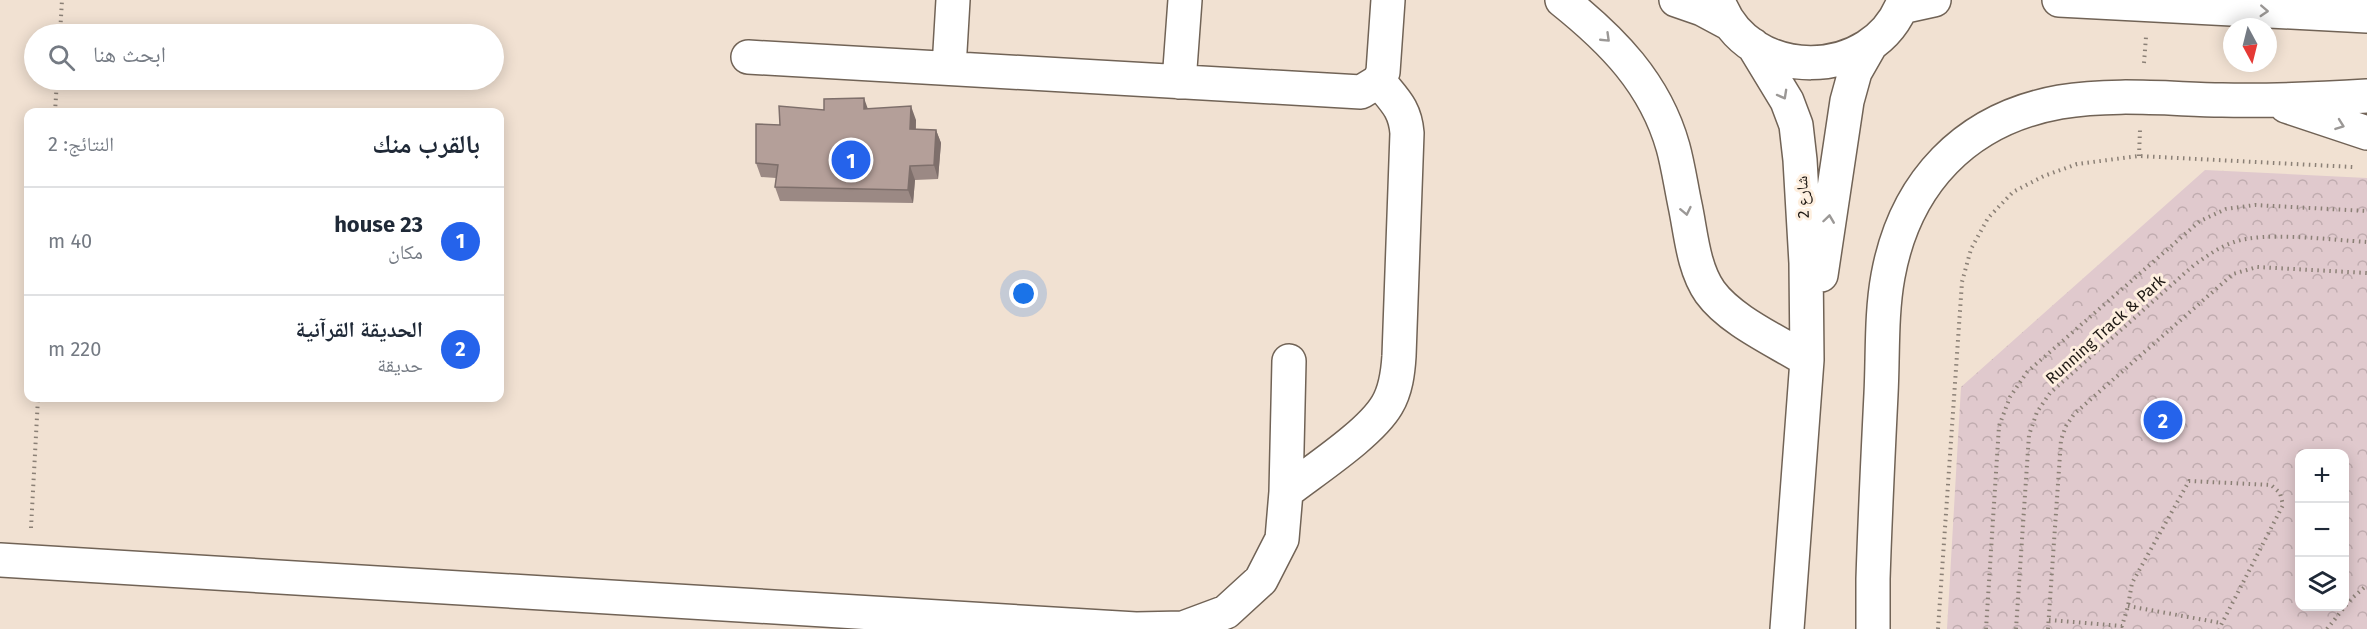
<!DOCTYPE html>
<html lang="ar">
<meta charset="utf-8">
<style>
body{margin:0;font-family:"Fira Sans","Noto Naskh Arabic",sans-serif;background:#f2f2f3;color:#1f2937;direction:rtl}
.controls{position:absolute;right:18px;bottom:18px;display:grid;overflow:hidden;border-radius:12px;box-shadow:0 3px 15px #0003}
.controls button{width:54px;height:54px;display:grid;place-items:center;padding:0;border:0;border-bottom:2px solid #e0e1e3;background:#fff;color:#1f2937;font:30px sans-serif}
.compass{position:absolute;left:2223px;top:18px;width:54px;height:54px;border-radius:50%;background:#fff;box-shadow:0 3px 15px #0003;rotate:173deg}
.you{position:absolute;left:1024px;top:294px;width:21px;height:21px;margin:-15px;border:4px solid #fff;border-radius:50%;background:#1a73e8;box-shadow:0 0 0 9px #1a73e833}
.badge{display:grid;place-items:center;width:39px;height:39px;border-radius:50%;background:#2563eb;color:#fff;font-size:20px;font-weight:700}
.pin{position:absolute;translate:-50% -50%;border:3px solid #fff;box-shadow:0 2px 6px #0006}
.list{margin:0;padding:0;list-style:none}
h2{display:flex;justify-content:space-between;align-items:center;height:78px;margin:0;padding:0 24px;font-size:26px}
h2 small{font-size:20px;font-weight:400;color:#747a83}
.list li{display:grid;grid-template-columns:39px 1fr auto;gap:18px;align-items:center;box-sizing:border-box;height:108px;padding:0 24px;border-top:2px solid #e0e1e3}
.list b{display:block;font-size:22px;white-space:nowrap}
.list p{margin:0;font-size:20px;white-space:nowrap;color:#747a83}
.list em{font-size:20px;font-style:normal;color:#747a83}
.icon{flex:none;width:33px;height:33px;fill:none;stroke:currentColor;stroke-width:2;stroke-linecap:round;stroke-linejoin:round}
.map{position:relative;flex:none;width:2367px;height:629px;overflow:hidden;direction:ltr}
.search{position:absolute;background:#fff;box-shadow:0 3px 15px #0003;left:24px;top:24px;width:480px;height:66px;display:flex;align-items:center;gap:15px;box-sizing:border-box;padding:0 21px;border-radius:33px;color:#747a83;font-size:22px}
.panel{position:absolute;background:#fff;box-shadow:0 3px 15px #0003;left:24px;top:108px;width:480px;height:294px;border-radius:12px;direction:rtl}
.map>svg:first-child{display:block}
.park{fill:url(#park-crowns);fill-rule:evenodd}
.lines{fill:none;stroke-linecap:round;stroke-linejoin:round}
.minor-casing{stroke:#716356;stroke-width:36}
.path{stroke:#8b8076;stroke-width:4;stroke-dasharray:1.5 4.5;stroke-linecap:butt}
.minor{stroke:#fff;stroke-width:33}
.wall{fill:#9b8984}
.shaded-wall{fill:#7e6f6b}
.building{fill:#b49f99;stroke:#7e6f6b;stroke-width:1.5}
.oneway{stroke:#9b9896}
.labels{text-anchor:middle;stroke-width:6;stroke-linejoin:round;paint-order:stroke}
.street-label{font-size:16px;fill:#201a15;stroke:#feefdf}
</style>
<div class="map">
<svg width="2367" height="629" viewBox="0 0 2367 629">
<defs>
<pattern id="park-crowns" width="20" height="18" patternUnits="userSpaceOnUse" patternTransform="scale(1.5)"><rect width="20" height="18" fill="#e0c9cd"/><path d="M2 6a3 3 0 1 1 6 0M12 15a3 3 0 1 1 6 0" fill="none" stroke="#c0acaf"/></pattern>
</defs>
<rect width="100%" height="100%" fill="#f1e1d2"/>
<path class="park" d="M2205,170l162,8v451h-420l14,-242zM2300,454h44v152h-44z"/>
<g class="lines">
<defs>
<path id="minor" d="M1562,0c50,40 93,83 111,147 5,18 8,39 12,58 6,28 8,63 25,87 21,29 67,49 97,68
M1676,0l26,9 28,15
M1718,0c29,84 157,83 186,0
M2059,0l308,16
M1902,7l32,-7
M1753,45l34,56 9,24 4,35 6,103 1,97 -20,269
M748,57l613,35 18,-11 4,-9 5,-72
M949,68l4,-68
M1179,82l6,-82
M2286,106l81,27
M1821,275l26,-174 8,-29 16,-28
M1286,492c28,-22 84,-58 101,-87 9,-15 11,-33 12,-49l8,-223c-2,-25 -13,-33 -28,-52
M0,560l1136,69 47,-1 43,-16 35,-32 21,-41 4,-47 3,-131
M1873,629v-50c2,-62 5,-124 8,-185 2,-39 0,-80 7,-118 17,-93 77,-157 172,-174 53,-9 109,-3 162,-2 49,1 97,-1 145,-4"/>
</defs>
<use href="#minor" class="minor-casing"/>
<path class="path" d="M60,34l2,-34
M2144,63l2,-26
M55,112l2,-32
M2139,156l1,-26
M31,528l7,-130
M2128,606l93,17
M2049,620l73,6 6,-20 4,-23 57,-102 82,4 9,8 3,12 -64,124
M1938,629l24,-347 9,-33 17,-31 25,-26 31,-16 33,-12 62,-8 214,11
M1986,629l13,-203 11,-29 17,-25 173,-151 26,-12 29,-4 112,6
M2016,629l13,-194 8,-23 13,-19 144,-128c13,-9 25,-18 40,-23 31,-11 98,-2 133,0
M2048,629l13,-189 5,-14 8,-12 159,-140 24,-7 110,6
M2327,629l24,-30 16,-14"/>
<use href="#minor" class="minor"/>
</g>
<path class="wall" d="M868,109l48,11v9l20,1 5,13 -3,36 -23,1 -2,23 -133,-2 -5,-14 1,-9 -15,-1 -5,-14 24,-38 44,-15z"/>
<path class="shaded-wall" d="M864,98l5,14 -5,-3z
M911,106l5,14 -1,23 -5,-14z
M936,130l5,13 -3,36 -4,-14z
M910,166l5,14 -2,23 -5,-13z"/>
<path class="building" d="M864,98v11l47,-3 -1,23 26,1 -2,35 -24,1 -2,24 -133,-3 3,-22 -22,-2v-39l24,1 -1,-19 45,4v-11z"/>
<defs><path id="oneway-chevron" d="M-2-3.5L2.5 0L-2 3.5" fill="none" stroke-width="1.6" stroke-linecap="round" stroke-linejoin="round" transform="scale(1.5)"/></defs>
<g class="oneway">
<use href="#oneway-chevron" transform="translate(2264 11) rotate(3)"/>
<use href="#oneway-chevron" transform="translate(1606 38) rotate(44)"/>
<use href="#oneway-chevron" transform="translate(1783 95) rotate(61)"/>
<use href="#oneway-chevron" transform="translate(2340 125) rotate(20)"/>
<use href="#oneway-chevron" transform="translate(1686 211) rotate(78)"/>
<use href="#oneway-chevron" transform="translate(1829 219) rotate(-82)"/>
</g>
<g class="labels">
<g class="street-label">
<text transform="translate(1802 197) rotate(-93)" y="6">شارع 2</text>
<text transform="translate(2105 329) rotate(-42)" y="6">Running Track &amp; Park</text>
</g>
</g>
</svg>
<div class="controls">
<button>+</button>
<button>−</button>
<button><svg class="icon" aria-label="layers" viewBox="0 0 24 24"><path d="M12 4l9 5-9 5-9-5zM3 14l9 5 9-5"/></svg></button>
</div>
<svg class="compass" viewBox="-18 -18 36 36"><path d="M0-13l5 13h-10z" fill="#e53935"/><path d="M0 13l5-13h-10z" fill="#747a83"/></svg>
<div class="you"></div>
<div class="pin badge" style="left:851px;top:160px">1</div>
<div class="pin badge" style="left:2163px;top:420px">2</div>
<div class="search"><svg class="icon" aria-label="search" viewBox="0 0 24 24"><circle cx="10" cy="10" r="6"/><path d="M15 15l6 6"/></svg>ابحث هنا</div>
<section class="panel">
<h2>بالقرب منك<small>النتائج: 2</small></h2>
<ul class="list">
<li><span class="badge">1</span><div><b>house 23</b><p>مكان</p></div><em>40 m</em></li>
<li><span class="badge">2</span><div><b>الحديقة القرآنية</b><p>حديقة</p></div><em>220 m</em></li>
</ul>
</section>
</div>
